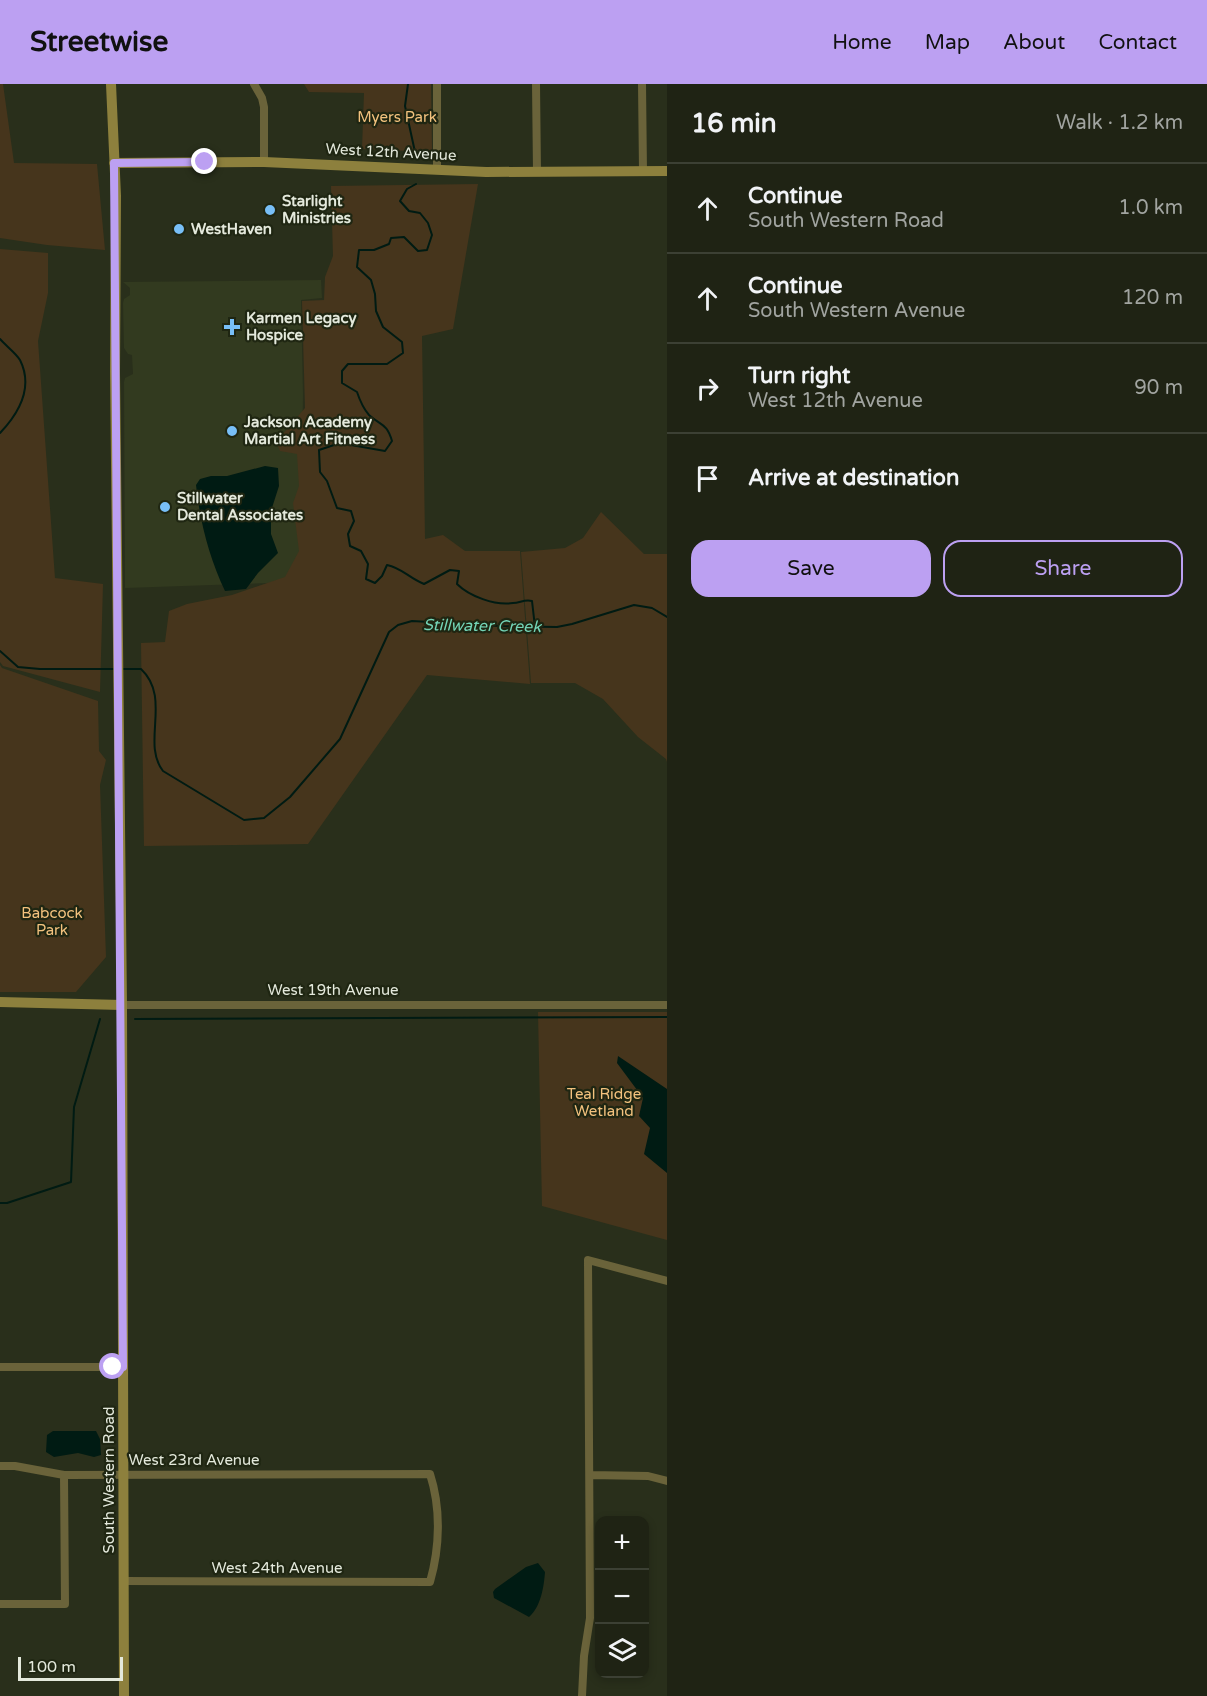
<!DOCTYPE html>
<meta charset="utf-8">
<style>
body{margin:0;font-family:"Varela Round",sans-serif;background:#2c2f22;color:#f1f3f6}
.controls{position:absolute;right:18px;bottom:18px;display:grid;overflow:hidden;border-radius:12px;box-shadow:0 3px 9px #0003}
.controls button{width:54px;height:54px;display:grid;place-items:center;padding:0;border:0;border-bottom:2px solid #3c4034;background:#1f2314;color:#f1f3f6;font:30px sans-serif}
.scale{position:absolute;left:18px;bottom:15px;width:105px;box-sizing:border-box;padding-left:6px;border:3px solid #e4e9dc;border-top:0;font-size:16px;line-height:21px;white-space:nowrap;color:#e4e9dc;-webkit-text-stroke:4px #1f2612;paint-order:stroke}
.stop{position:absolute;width:18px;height:18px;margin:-14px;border:4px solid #bca0f2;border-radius:50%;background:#fff}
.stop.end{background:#bca0f2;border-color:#fff;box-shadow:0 2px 6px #0008}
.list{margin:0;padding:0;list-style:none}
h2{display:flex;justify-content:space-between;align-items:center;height:78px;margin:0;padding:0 24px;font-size:26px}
h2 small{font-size:20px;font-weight:400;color:#a1a4a0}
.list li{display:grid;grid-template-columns:39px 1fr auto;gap:18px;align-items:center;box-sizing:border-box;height:90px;padding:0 24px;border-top:2px solid #3c4034}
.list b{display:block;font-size:22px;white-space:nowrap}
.list p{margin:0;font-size:20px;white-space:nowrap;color:#a1a4a0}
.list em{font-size:20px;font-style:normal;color:#a1a4a0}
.actions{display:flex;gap:12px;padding:18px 24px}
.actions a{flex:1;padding:14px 0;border:2px solid #bca0f2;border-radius:18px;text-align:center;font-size:21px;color:#bca0f2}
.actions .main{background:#bca0f2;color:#111}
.icon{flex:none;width:33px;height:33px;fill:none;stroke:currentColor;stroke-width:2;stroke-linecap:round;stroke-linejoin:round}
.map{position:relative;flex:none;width:667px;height:1612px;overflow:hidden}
header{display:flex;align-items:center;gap:36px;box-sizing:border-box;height:84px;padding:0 30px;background:#bca0f2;color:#111}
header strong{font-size:28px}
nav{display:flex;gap:33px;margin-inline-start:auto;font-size:21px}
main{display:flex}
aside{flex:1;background:#1f2314}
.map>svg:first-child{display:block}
.built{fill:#323a1f}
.green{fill:#46351c}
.water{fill:#001b13}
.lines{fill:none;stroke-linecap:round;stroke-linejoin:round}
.stream{stroke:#001b13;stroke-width:2}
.street{stroke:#6a633a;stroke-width:8}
.secondary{stroke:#8d803d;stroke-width:10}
.route{stroke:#bca0f2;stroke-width:8}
.poi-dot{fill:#78bff7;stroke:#1f2612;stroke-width:2}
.labels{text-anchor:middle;stroke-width:4.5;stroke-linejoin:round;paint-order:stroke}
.park-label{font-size:15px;fill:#f3c27e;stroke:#1f2612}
.street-label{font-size:15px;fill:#e4e9dc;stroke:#1f2612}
.poi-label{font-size:15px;font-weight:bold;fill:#e4e9dc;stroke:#1f2612;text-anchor:start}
.water-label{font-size:16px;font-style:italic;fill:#74d5b7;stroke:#1f2612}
</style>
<header>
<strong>Streetwise</strong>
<nav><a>Home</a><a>Map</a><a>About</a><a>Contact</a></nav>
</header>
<main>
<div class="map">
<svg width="667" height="1612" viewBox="0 0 667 1612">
<rect width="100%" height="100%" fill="#292f1b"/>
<path class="built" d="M321,196l1,18 -21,2 2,95 -3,187 -175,6 -1,-206 1,-4 8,-4 -1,-19 -4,-1 -4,-6 -1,-45 1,-4 6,-4v-7l-7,-6z"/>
<path class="green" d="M0,0h3l11,79 83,1 8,86 -58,-5 -47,-7z
M304,0h127l1,68 -70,-3 2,-56 -55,-1z
M478,100l-25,145 -31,7 3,203 18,-4 22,16h55l10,133 -103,-9 -119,169 -164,2 -3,-203 24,-1 4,-31 18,-7 45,-9 53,-18 14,-26 -6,-48 6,-17 -2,-32 -17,-3 -4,-9 29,-34 -3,-107 22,-1 1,-23 8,-21 -2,-70z
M0,165l48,4v40l-10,48 17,237 48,6 -3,108 -97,-26 -3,-4z
M601,428l43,42h23v208l-1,-3 -28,-22 -35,-38 -28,-16h-44l-10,-131 44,-4 18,-10z
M0,581l2,3 96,33 1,50 7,9 -6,25 6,172 -30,35h-76z
M538,928h129v228l-125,-34z"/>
<path class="water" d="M265,382l13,2 1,18 -8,25v23l7,19 -20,20 -12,16 -21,2c-16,-34 -25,-69 -29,-106l4,-6 11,-3h16z
M618,972l49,33v84l-23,-19 6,-26 -11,-12 4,-18 -26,-35z
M53,1347h43l4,8 1,16 -7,2 -16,-4 -24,4 -8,-5 1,-17z
M538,1479l7,9c-1,14 -4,35 -16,45l-35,-19 -1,-6 2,-3 31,-22z"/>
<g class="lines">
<path class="stream" d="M408,0l-3,22 10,46
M416,100l-9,5 -7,12 9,10 11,2 8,10 4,12 -5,15 -9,1 -14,-14 -13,1 -2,6 -15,6h-15l-2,17 14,13 4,14 1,17 7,16 19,15 1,11 -16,11h-39l-6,7v12l15,9c3,9 6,16 12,23 12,11 18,8 23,26l-7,10 -45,-8 -21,7 1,22 7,9 10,27 14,3 3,10 -6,13 2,12 11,5 7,13 -2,15 9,4 7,-7 5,-11c15,3 22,13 37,19l26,-14 9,1 -2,13c12,12 38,22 56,19 7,0 11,-4 19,-2l3,26
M0,255c6,7 16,14 20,21 14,28 -1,53 -20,73
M0,567l18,16 22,2h75
M121,585h20c31,29 0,74 22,102l81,49 20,-2 26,-21 50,-58 49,-107 9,-7 14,-4 88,5 57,1 15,-3 62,-19 18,3 15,9
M135,935l532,-2
M0,1119h7l64,-21 3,-75 26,-88"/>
<path class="street" d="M254,0l8,14 2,9v55
M437,0v85
M536,0l1,88
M642,0l1,87
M122,921h545
M0,1283h123
M0,1382h15l49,9 366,-1c11,34 10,73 0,108l-306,-1
M590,1391l58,1 19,5
M0,1520h65l-1,-129
M582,1612l2,-40 6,-38 -2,-358 79,21"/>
<path class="secondary" d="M111,0l5,112 -1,176 7,633 2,691
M114,79l150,-1 222,10 181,-1
M0,918l122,3"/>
</g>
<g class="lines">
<path class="route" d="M113,1283h10l-9,-1204 91,-1"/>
</g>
<g class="poi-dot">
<circle cx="270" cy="126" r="6"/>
<circle cx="179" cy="145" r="6"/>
<path d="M229 234h6v6h6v6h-6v6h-6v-6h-6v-6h6z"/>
<circle cx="232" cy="347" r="6"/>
<circle cx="165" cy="423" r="6"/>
</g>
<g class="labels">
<g class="park-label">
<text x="397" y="38">Myers Park</text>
<text x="52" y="834">Babcock<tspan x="52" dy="17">Park</tspan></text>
<text x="604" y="1015">Teal Ridge<tspan x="604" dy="17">Wetland</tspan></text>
</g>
<g class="street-label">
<text transform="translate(391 68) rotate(3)" y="5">West 12th Avenue</text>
<text x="333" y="911">West 19th Avenue</text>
<text x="194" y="1381">West 23rd Avenue</text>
<text transform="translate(109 1396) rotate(-90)" y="5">South Western Road</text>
<text x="277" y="1489">West 24th Avenue</text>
</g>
<g class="poi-label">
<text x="282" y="122">Starlight<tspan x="282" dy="17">Ministries</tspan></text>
<text x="191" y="150">WestHaven</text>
<text x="246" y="239">Karmen Legacy<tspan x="246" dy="17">Hospice</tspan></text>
<text x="244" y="343">Jackson Academy<tspan x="244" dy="17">Martial Art Fitness</tspan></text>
<text x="177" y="419">Stillwater<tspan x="177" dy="17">Dental Associates</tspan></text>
</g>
<g class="water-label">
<text transform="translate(482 541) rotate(1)" y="6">Stillwater Creek</text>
</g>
</g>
</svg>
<div class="controls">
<button>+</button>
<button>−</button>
<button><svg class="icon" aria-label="layers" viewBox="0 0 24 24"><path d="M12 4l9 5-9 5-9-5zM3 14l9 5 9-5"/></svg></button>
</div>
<div class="scale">100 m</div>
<div class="stop" style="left:113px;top:1283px"></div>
<div class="stop end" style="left:205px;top:78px"></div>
</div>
<aside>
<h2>16 min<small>Walk · 1.2 km</small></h2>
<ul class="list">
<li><svg class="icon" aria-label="ahead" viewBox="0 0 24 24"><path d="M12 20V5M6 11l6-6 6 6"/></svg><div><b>Continue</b><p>South Western Road</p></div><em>1.0 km</em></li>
<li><svg class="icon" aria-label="ahead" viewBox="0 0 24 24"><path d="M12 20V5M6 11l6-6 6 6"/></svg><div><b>Continue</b><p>South Western Avenue</p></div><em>120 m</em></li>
<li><svg class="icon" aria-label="right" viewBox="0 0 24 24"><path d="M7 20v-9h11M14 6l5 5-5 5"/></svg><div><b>Turn right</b><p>West 12th Avenue</p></div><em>90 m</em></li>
<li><svg class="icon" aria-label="arrive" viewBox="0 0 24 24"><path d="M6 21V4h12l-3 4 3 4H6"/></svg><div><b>Arrive at destination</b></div></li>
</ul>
<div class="actions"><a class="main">Save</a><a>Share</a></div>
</aside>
</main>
